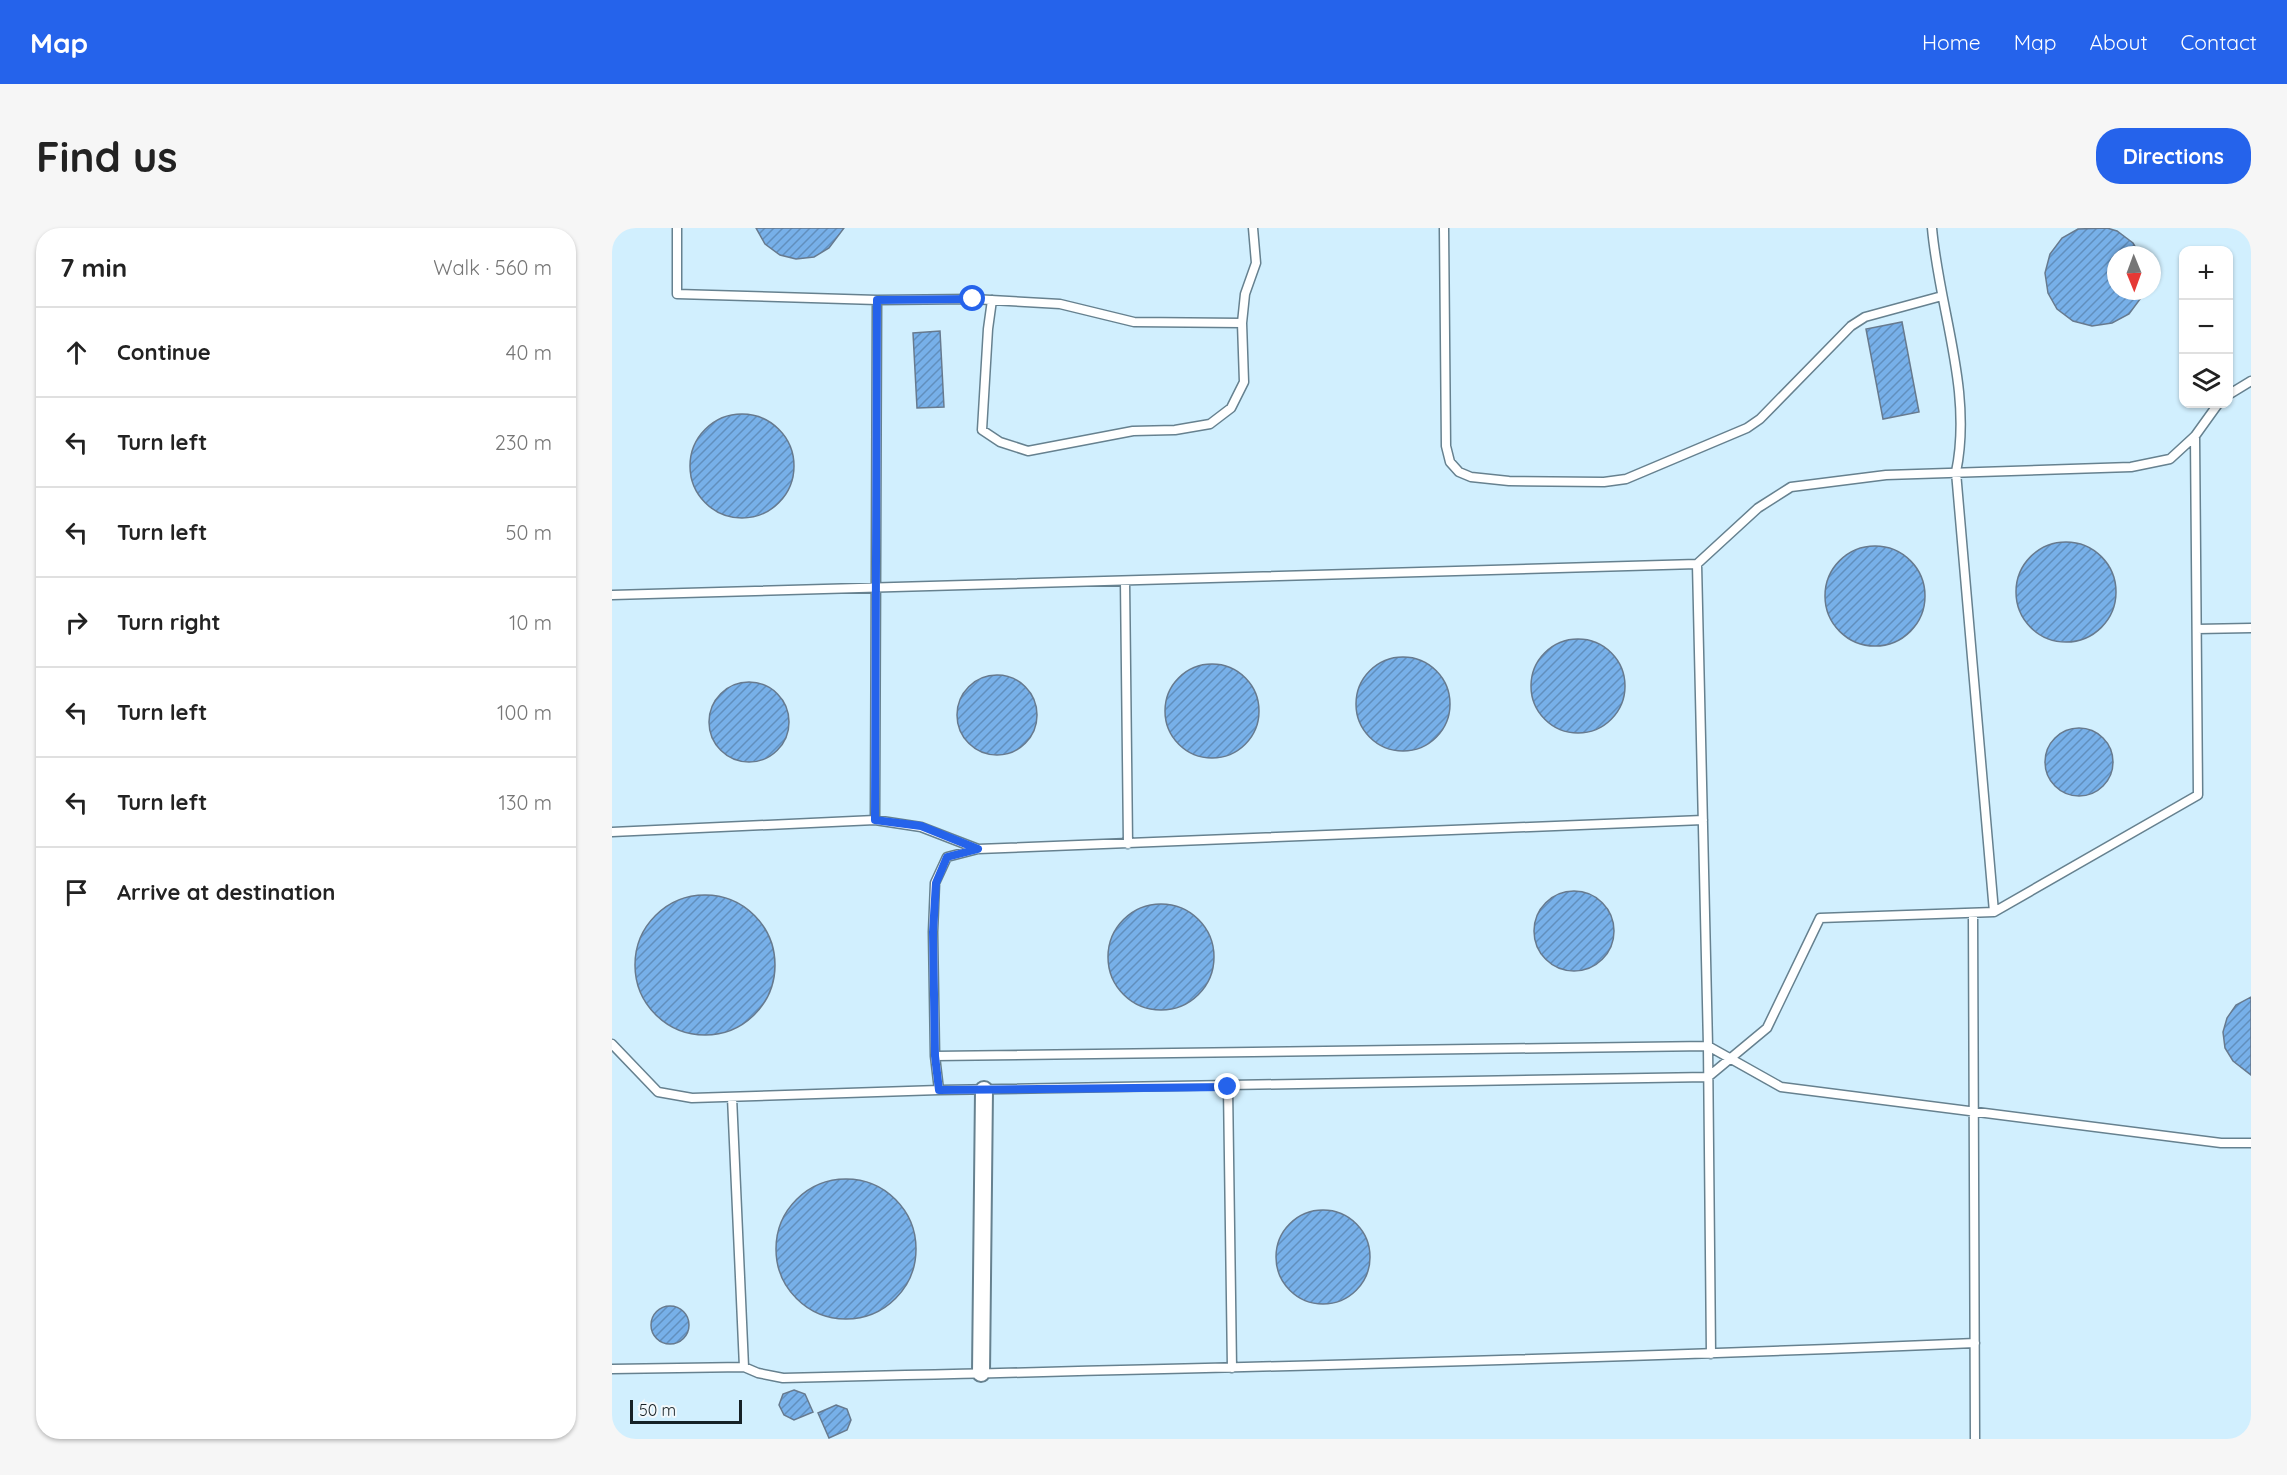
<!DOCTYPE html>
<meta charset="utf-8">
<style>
body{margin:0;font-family:Quicksand,sans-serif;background:#f6f6f6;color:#222}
.controls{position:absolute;right:18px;top:18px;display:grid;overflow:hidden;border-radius:12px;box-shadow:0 2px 4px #0004}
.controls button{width:54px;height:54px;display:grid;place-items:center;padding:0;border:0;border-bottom:2px solid #e0e0e0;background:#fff;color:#222;font:30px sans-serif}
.compass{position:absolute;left:1495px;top:18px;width:54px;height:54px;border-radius:50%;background:#fff;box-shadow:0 2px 4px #0004;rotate:179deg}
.scale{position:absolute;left:18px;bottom:15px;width:112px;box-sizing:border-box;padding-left:6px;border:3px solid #162126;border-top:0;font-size:16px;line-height:21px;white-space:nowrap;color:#162126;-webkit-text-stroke:4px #f2f8fb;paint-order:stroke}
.stop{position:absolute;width:18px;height:18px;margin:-14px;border:4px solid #2563eb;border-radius:50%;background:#fff}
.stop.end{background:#2563eb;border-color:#fff;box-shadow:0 2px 6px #0008}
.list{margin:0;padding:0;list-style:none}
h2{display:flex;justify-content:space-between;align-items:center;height:78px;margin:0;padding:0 24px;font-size:26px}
h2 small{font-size:20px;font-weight:400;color:#767676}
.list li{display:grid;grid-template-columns:39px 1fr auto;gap:18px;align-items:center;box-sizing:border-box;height:90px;padding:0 24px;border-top:2px solid #e0e0e0}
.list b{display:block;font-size:22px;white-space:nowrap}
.list em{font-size:20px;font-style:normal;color:#767676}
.icon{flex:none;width:33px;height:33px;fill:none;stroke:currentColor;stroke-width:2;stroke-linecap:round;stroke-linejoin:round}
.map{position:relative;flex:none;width:1639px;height:1211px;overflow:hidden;border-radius:24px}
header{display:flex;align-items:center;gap:36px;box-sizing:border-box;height:84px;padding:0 30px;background:#2563eb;color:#fff}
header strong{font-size:28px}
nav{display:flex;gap:33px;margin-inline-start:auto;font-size:21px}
.intro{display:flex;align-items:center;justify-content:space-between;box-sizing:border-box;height:144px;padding:0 36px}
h1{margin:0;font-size:42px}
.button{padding:15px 27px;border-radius:24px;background:#2563eb;color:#fff;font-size:21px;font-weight:700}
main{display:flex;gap:36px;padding:0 36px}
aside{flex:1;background:#fff;border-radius:24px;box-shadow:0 2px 4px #0004}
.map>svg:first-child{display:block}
.building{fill:url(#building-hatch);stroke:#677a8e;stroke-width:1.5}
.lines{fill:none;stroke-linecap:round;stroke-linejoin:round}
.lane-casing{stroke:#66818f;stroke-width:11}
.street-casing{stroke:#66818f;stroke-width:20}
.lane{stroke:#fff;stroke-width:8}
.street{stroke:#fff;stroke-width:16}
.route{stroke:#2563eb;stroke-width:8}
</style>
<header>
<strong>Map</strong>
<nav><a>Home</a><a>Map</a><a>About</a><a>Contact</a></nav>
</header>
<div class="intro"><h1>Find us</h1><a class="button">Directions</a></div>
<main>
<aside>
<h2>7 min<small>Walk · 560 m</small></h2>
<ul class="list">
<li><svg class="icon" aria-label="ahead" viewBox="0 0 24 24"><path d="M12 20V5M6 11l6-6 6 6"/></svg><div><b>Continue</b></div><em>40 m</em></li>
<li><svg class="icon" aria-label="left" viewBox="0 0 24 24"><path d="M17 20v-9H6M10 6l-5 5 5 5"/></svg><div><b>Turn left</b></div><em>230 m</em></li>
<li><svg class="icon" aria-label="left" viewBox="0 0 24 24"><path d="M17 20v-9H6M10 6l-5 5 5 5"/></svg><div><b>Turn left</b></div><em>50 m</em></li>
<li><svg class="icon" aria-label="right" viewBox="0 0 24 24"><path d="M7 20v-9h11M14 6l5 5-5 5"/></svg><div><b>Turn right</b></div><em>10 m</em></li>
<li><svg class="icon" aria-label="left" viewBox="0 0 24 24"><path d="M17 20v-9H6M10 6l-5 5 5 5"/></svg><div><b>Turn left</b></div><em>100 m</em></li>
<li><svg class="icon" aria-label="left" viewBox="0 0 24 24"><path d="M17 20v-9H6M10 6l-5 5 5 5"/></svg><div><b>Turn left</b></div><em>130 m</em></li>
<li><svg class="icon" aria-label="arrive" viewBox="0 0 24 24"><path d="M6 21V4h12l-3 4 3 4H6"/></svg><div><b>Arrive at destination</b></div></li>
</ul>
</aside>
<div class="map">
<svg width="1639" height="1211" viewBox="0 0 1639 1211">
<defs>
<pattern id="building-hatch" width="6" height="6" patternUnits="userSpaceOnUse" patternTransform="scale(1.5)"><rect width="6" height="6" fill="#77b0e9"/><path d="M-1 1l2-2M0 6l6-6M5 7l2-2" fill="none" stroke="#618fbd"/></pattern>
</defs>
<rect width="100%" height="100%" fill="#d1effe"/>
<path class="building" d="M144,0h88l-15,20 -15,9 -18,2 -16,-4 -15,-11z
M1495,0l10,3 16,12 7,12h-24v36h30l-17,23 -17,9 -20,3 -19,-5 -16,-12 -9,-16 -3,-20 5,-19 12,-16 16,-9z
M1290,94l17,90 -36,7 -17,-90z
M328,103l4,76 -27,1 -4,-75z
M78 238a52 52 0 1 1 104 0a52 52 0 1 1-104 0Z
M1404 364a50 50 0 1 1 100 0a50 50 0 1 1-100 0Z
M1213 368a50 50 0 1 1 100 0a50 50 0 1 1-100 0Z
M919 458a47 47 0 1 1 94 0a47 47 0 1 1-94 0Z
M744 476a47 47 0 1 1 94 0a47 47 0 1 1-94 0Z
M553 483a47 47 0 1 1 94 0a47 47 0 1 1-94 0Z
M345 487a40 40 0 1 1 80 0a40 40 0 1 1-80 0Z
M97 494a40 40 0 1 1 80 0a40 40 0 1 1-80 0Z
M1433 534a34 34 0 1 1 68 0a34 34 0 1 1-68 0Z
M922 703a40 40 0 1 1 80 0a40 40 0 1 1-80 0Z
M23 737a70 70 0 1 1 140 0a70 70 0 1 1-140 0Z
M496 729a53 53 0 1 1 106 0a53 53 0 1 1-106 0Z
M1639,769v78l-18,-14 -8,-13 -2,-16 4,-14 9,-13z
M164 1021a70 70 0 1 1 140 0a70 70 0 1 1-140 0Z
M664 1029a47 47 0 1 1 94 0a47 47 0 1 1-94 0Z
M39 1097a19 19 0 1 1 38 0a19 19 0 1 1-38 0Z
M182,1162l11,4 8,18 -19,8 -10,-5 -5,-10 4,-11z
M224,1177l11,4 4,11 -4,10 -18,8 -11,-25z"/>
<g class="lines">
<defs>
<path id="lane" d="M65,0v66l200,6 -2,520
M832,0l2,218 4,16 9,10 12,5 38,4 95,1 22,-3 121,-51 13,-9 91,-93 14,-9 77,-21
M1320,0c7,81 41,163 24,244l38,440
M265,72l96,-1 87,5 74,18 108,1 3,-29 11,-31 -3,-35
M380,72l-4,29 -6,101 18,12 28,9 105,-20 42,-1 35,-6 21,-16 13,-26 -2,-59
M1616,167l23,-14
M1085,336l11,482 3,308
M513,353l3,263
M0,367l1085,-31 61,-56 33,-21 95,-12 245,-8 39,-8 25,-23 23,-32
M1585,401l54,-1
M0,604l263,-12 46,7 57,22
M1361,685l2,526
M0,816l46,48 34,6 247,-8 769,-13 59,-49 53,-110 174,-6 204,-117 -3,-359
M323,828l773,-10 73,41 440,56h30
M616,859l4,281
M327,862l-4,-34 -2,-124 2,-49 12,-26 31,-8 725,-29
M120,869l12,270 14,6 25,5c398,-9 795,-18 1192,-35
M0,1141l132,-2"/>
<path id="street" d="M369,1145l3,-283"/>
</defs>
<use href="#lane" class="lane-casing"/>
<use href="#street" class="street-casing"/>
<use href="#lane" class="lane"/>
<use href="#street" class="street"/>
</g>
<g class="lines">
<path class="route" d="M361,71l-96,1 -2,520 46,6 57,23 -31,8 -11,26 -3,49 2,124 4,34 289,-3"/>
</g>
</svg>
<div class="controls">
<button>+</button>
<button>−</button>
<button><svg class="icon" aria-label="layers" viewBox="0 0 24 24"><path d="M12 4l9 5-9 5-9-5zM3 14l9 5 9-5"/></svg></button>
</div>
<svg class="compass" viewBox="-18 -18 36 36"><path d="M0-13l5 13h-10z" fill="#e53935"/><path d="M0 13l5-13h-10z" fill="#767676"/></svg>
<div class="scale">50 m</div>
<div class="stop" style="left:361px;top:71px"></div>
<div class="stop end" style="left:616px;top:859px"></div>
</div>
</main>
